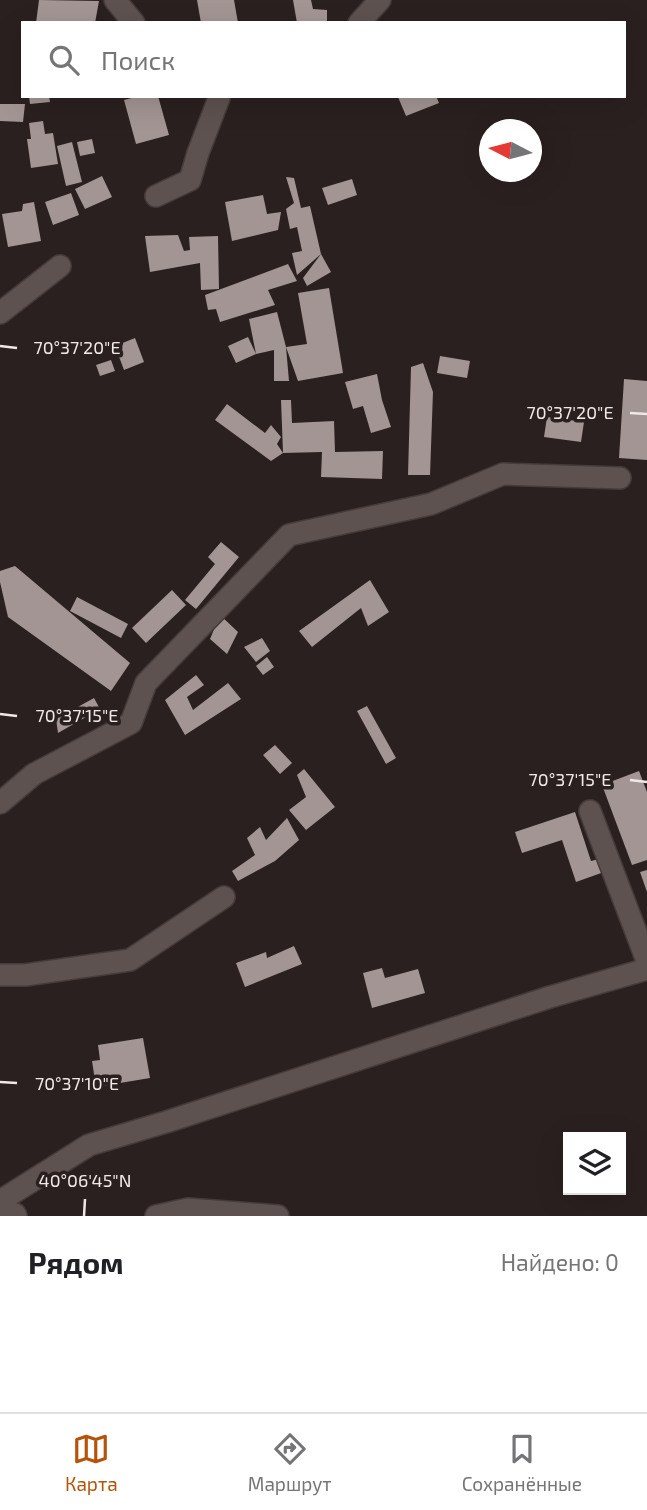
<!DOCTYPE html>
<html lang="ru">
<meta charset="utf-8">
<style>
body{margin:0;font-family:"Exo 2",sans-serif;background:#f6f6f6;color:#202124}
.controls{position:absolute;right:21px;bottom:21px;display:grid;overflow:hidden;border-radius:0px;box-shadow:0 7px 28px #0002}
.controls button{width:63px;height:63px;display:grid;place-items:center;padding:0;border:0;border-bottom:2px solid #e0e0e0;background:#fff;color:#202124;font:35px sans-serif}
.compass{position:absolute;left:479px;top:119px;width:63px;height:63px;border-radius:50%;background:#fff;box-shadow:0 7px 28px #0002;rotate:276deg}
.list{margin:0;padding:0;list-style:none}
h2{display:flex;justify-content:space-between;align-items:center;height:91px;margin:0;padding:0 28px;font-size:30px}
h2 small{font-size:23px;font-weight:400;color:#757577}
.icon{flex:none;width:38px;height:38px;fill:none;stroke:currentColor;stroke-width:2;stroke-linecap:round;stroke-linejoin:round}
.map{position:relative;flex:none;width:647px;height:1216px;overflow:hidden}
.search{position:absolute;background:#fff;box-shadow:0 7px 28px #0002;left:21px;right:21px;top:21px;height:77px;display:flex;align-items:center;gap:18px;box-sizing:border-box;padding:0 24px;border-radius:0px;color:#757577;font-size:26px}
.sheet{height:196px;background:#fff}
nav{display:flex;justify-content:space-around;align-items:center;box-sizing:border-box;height:98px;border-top:2px solid #e0e0e0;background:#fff;font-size:19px;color:#757577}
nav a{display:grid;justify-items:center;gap:4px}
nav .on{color:#b45309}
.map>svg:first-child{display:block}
.building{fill:#a29593}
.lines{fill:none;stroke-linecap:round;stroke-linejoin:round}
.minor-casing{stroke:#443b3a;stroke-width:24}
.minor{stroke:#5e5250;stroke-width:21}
.ticks{fill:none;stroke:#f0e9e8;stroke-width:2.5}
.ticks-label{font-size:18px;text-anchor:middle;fill:#f0e9e8;stroke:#2a201f;stroke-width:7;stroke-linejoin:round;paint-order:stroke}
</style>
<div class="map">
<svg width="647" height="1216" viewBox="0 0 647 1216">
<rect width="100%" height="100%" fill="#2a201f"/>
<path class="building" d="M39,0l60,1 -4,22h-59z
M197,0h37l4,23h-37z
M293,0h18l2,9 14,1v13h-30z
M29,96h20l1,6 -20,2z
M139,96h19l11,39 -33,9 -12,-44z
M401,96h35l3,7 -33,13 -8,-19z
M0,104h25l-2,18 -23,-1z
M43,121l2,13 8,-1 5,31 -27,4 -4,-29h4l-2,-16z
M92,139l3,14 -15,3 -3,-14z
M72,142l10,40 -16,4 -9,-40z
M102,176l10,21 -27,12 -10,-20z
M286,177l8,1 7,30 9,-2 11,48 10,18 -24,14 -4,-8 18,-24 -24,21 -5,-22 10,-2 -5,-24 -7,2 -4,-20 8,-6z
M352,179l5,16 -29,10 -6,-17z
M71,193l8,22 -26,10 -8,-23z
M263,195l4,19 14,-2 -3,18 -46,11 -7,-39z
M34,202l7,39 -33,6 -6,-33 20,-3 1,-7z
M178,235l6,16 6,-1 -1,-13 29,-1 1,53 -18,1 -1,-27 -50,9 -5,-36z
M288,264l9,17 -29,9 7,15 -55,17 -4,-13 -8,1 -3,-15z
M329,288l14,85 -45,8 -12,-34 3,34h-15v-31l-18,4 -20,9 -8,-17 20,-9 8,17 -7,-35 28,-7 9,35 21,-3 -9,-51z
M135,338l9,24 -20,8 -9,-24z
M440,356l30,5 -3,17 -30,-5z
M111,360l4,11 -15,5 -4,-11z
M423,363l10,29 -3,83h-22l3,-108z
M377,374l5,26 9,27 -20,6 -8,-27 -10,3 -8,-27z
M624,379l23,2v79l-28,-2z
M281,400h10l1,23 42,-2 1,31 48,-1 -1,28 -61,-2 1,-25 -39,1z
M227,404l38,29 6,-8 10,12 -4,7 6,9 -12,8 -56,-41z
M547,417l37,5 -3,20 -37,-5z
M221,542l18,15 -43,52 -11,-9 30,-36 -7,-7z
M15,566l115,97 -19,28 -103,-74 -8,-35v-11z
M370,580l19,32 -21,14 -7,-18 -49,39 -13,-16z
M172,590l14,15 -40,38 -14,-15z
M77,597l51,27 -7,14 -51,-27z
M220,615l18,17 -11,22 -17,-15z
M262,638l8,13 -14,11 -12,-15z
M267,657l7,10 -11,8 -7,-9z
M196,675l8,10 -17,12 6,13 35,-27 13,16 -56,36 -20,-35z
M94,698l6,11 -42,24 -2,-14z
M367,706l29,52 -10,6 -29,-53z
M275,745l17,18 -12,11 -17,-19z
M304,769l31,38 -29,23 -17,-20 17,-13 -9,-22z
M639,771l8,21v68l-15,5 -30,-80z
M575,812l16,49 8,-2 5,13 -28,10 -14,-42 -40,13 -7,-21z
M287,818l12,22 -24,21 -37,20 -6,-10 23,-16 -8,-17 13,-11 6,13z
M647,870v22l-7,-20z
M294,946l8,18 -57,23 -9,-24 30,-11 1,6z
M382,968l3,10 33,-9 7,24 -53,15 -9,-35z
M143,1038l7,40 -54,9 -4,-26 8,-1 -2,-15z"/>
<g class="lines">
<defs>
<path id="minor" d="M115,0l19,23
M359,23l21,-23
M156,196l34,-16 8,-27 21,-55 -1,-2
M0,313l60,-47
M0,803l34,-29 97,-51 15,-40 143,-148 142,-31 72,-30 117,4
M590,811l57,150
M0,975h25l105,-15 94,-63
M0,1201l89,-56 77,-23 384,-125 97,-28
M0,1209l15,5 1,2
M156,1216l32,-7 90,7"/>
</defs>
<use href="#minor" class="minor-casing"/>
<use href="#minor" class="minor"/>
</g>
<path class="ticks" d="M0,346l17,2M630,413l17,1M0,714l17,2M630,780l17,2M0,1082l17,1M84,1216l1,-17"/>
<g class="ticks-label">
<text x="77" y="354">70°37'20"E</text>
<text x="570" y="419">70°37'20"E</text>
<text x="77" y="722">70°37'15"E</text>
<text x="570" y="786">70°37'15"E</text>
<text x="77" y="1090">70°37'10"E</text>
<text x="85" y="1187">40°06'45"N</text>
</g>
</svg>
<div class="controls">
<button><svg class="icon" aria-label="layers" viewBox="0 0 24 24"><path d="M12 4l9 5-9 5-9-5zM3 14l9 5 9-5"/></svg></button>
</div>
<svg class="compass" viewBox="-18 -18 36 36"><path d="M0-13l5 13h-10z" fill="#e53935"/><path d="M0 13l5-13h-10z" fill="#757577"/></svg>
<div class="search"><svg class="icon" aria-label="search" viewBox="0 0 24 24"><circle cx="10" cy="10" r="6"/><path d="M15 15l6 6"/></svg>Поиск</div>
</div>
<section class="sheet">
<h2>Рядом<small>Найдено: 0</small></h2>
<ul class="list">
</ul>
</section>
<nav>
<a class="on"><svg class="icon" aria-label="map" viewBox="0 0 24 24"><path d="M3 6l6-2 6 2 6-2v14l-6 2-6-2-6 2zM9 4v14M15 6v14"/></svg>Карта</a>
<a><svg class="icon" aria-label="directions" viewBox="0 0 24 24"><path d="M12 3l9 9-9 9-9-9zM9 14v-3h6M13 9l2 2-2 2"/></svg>Маршрут</a>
<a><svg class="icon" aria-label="saved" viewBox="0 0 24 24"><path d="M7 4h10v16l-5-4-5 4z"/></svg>Сохранённые</a>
</nav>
